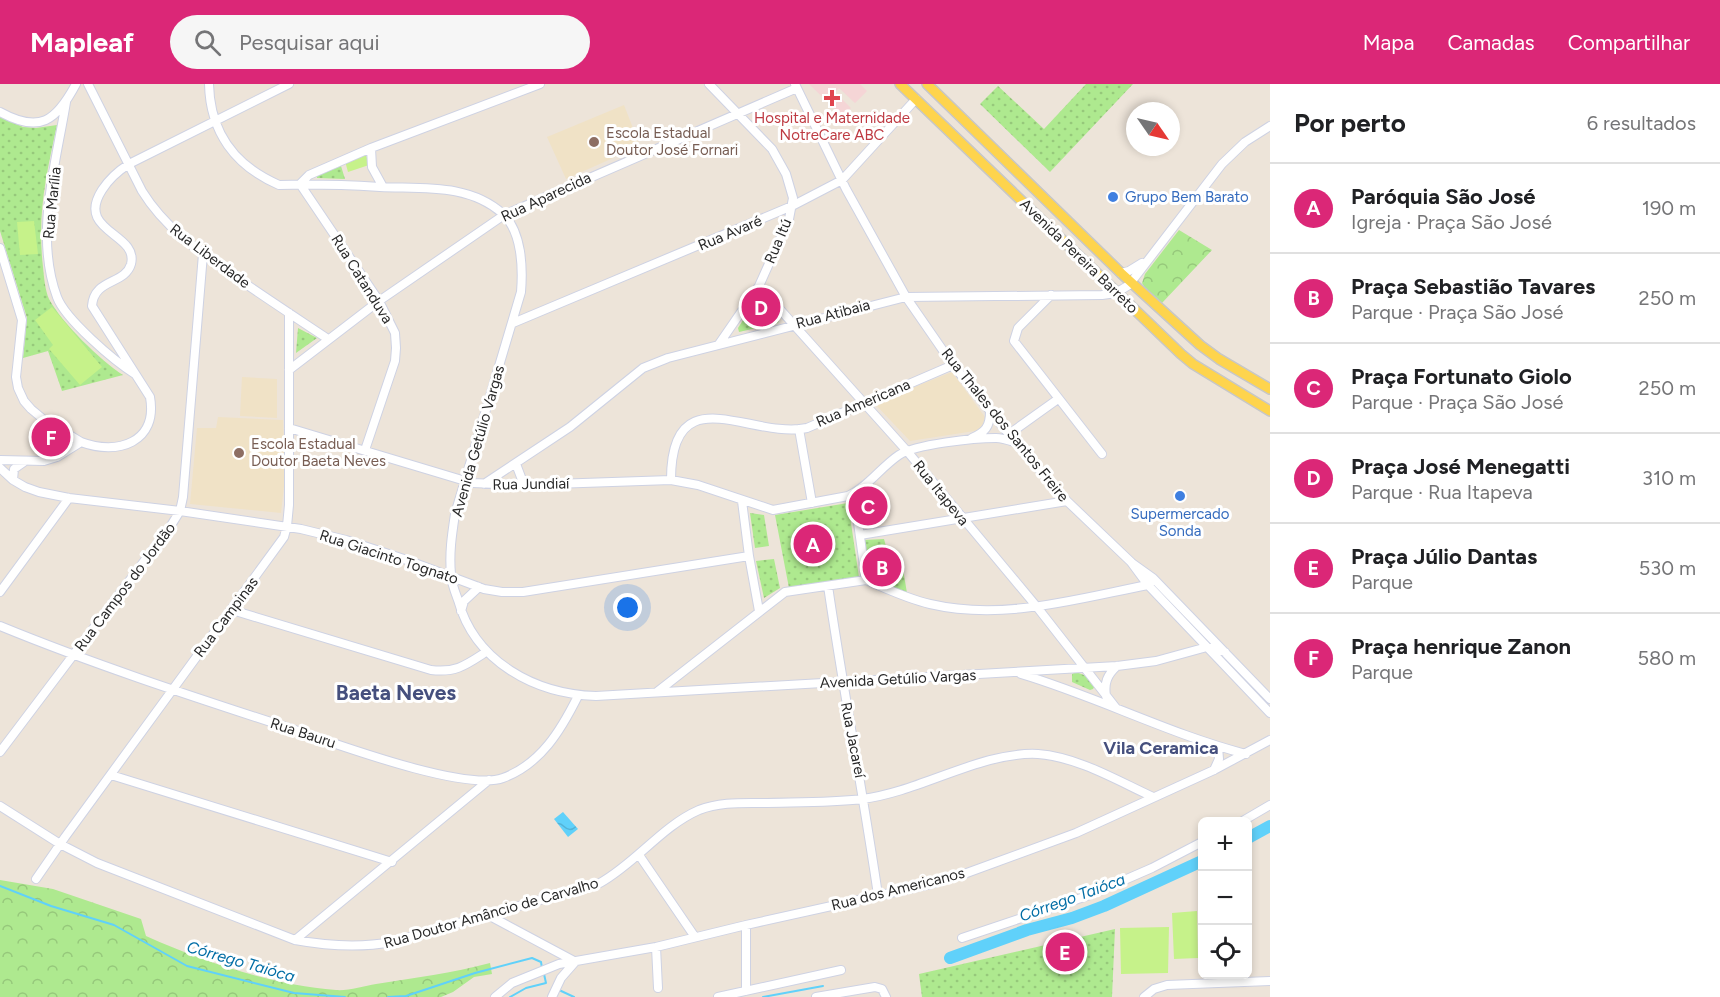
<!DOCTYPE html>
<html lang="pt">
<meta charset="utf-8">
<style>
body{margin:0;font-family:Figtree,sans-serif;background:#f6f6f6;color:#202124}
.controls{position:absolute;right:18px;bottom:18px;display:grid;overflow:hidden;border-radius:9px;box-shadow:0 3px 9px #0003}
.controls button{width:54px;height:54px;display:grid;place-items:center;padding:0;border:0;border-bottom:2px solid #e0e0e0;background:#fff;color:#202124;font:30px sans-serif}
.compass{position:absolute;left:1126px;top:18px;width:54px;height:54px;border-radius:50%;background:#fff;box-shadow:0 3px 9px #0003;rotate:124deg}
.you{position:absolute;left:628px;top:524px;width:21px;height:21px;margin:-15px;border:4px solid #fff;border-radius:50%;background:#1a73e8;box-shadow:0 0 0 9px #1a73e833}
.badge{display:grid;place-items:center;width:39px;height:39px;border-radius:50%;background:#db2777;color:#fff;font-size:20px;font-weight:700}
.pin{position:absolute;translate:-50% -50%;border:3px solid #fff;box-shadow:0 2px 6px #0006}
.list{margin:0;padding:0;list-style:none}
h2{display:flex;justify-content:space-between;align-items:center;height:78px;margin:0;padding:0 24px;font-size:26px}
h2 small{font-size:20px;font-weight:400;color:#757577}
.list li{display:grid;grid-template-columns:39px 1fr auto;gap:18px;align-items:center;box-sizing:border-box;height:90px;padding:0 24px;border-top:2px solid #e0e0e0}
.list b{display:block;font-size:22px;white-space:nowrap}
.list p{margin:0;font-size:20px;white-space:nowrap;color:#757577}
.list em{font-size:20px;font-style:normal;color:#757577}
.icon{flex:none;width:33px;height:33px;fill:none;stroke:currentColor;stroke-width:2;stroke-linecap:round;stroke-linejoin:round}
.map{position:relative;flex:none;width:1270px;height:913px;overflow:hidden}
header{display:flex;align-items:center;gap:36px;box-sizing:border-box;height:84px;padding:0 30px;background:#db2777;color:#fff}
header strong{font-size:28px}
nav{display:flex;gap:33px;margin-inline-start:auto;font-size:21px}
.search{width:420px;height:54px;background:#f6f6f6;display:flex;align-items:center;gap:15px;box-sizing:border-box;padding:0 21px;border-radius:33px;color:#757577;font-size:22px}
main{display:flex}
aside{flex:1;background:#fff}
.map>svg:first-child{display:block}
.education{fill:#f0e2c6}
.medical{fill:#f5d5d6}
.green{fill:url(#green-dots)}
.forest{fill:url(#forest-crowns)}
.pitch{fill:#c6f28a}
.water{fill:url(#water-waves)}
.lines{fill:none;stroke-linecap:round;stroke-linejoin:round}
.stream{stroke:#60d1fa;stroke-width:2}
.river{stroke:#60d1fa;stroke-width:12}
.minor-casing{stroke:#ced2e3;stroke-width:10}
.major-casing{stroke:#c7c7c7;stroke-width:12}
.minor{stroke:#fff;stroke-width:8}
.major{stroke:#fed44d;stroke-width:9}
.health-dot{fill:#e0444e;stroke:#fff;stroke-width:2}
.education-dot{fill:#8d6e63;stroke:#fff;stroke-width:2}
.shop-dot{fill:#3f7fe0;stroke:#fff;stroke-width:2}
.labels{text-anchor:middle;stroke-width:6;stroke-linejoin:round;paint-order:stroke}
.health-label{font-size:15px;fill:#be3a42;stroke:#fff}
.education-label{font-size:15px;fill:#785e54;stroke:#fff;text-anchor:start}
.street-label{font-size:15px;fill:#292929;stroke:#fff}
.shop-label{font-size:15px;fill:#366cbe;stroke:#fff;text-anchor:start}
.water-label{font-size:16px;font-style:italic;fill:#016da5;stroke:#fff}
.quarter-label{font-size:18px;font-weight:bold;fill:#454f7d;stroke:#fff}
.district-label{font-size:21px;font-weight:bold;fill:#454f7d;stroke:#fff}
</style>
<header>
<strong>Mapleaf</strong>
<div class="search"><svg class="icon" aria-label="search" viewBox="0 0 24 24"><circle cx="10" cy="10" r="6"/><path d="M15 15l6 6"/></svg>Pesquisar aqui</div>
<nav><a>Mapa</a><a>Camadas</a><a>Compartilhar</a></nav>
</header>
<main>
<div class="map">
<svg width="1270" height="913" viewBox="0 0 1270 913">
<defs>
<pattern id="green-dots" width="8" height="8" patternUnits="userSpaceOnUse" patternTransform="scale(1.5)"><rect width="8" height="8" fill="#aee98f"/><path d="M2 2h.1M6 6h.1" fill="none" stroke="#96c87b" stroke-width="1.8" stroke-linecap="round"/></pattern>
<pattern id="forest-crowns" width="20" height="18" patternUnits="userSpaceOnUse" patternTransform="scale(1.5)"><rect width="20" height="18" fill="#aee98f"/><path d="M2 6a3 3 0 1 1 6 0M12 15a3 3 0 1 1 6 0" fill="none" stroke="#96c87b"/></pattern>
<pattern id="water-waves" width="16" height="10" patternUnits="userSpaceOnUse" patternTransform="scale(1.5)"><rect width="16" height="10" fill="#60d1fa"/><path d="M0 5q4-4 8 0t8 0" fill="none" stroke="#53b3d6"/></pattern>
</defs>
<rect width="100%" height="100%" fill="#ede4d9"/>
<path class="education" d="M624,21l16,41 -74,33 -19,-42z
M952,288l33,45 -4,13 -71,11 -36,-38z
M242,293l35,2v39l-37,-2z
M218,333l65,3 2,57 -4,36 -91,-9 7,-76h19z"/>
<path class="medical" d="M809,0h51l7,7 -12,12 -16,-15 -4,4 16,16 -9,8z"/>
<path class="green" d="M1086,0h47l-83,88 -70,-68 18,-18 46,43z
M0,32l23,11 13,1 21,-3c-11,51 -20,89 -14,142 1,10 2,23 6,32 13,24 51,61 74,76l-61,16 -14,-40 -25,7 4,-40 -27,-87z
M341,82l4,13 -28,-1v-2z
M758,213h4l18,20 -2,6 -39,9 -1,-4z
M298,244l19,10 -21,15z
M45,345l26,15 -15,9 -16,3z
M874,400l7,39 -12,2 -10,-13 -2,-12z
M848,419l11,74 -70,11 -14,-73z
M750,429l14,2 5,31 -14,2z
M884,455l7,26 12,4 4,24 -38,-16 -5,-37z
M774,475l6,29 -16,10 -8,-37z
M1076,588l13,5 6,8 -2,4 -3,1 -18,-8v-8z
M1115,845l-3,68h-190l-3,-23z"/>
<path class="forest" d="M1179,146l33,20 -50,53 -17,-15 -3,-5 3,-9z
M0,796l53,9 88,30 5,17c61,27 123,48 190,54 12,1 28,-4 40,-6 39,-6 76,-11 114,-21l2,11 -18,3 -21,15 -12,5h-441z"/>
<path class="pitch" d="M366,71l3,10 -21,7 -3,-11z
M34,137l4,33 -18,1 -3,-33z
M52,223l50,60 -22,18 -31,-36 4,-4 -18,-25z
M1197,827l1,47 -24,1 -2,-46z
M1169,843l-1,46 -47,1 -1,-46z"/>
<path class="water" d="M563,728l15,17 -10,8 -14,-18z"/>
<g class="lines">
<path class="stream" d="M0,802l51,20 63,19 73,41 107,27 51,4
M544,890l2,9
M559,906l15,7
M388,913l18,-1 69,-23 57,-15 9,4 1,6
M510,913l16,-9 20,-5
M763,913l60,-11"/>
<path class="river" d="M1248,754l22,-12
M950,874l77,-28 45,-12 32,-12 98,-45"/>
<defs>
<path id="minor" d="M88,0l54,107c24,39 61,63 98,89 29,20 58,39 88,59
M209,0c1,48 26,82 70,101 33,-1 67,0 101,2 41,2 89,-4 123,27 19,18 20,54 18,78l-66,222c-3,20 -6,39 -4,60 0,8 4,18 7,26 17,62 77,94 138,96l521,-30 39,-5 51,-14 18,5
M709,0l63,65 14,25 7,24 -4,21 -30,67 -40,58
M795,0l51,105 60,108 47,68 63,78 51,58 64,61 17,23 122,128
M66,18c-10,62 -32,133 -9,195 8,22 57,64 78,77
M0,28c40,22 56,9 76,-28
M371,64l1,19 11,20
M0,164l22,72 -6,57 2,11 6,13 7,8 12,10 38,23
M1121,189l8,-2 13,-8
M759,202l148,165 130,156 79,101
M1051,211l-33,33 -4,13 88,113
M513,239l279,-117 50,-26 74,-81
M289,286l90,-69 125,-86 293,-127
M289,344l183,55 52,2 147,-5 27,5 75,25 75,-14c20,-9 33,-29 51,-41 17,-11 76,-17 97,-17 6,0 12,2 18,4
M799,345l13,74
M1009,350l49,-35
M972,354c13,-6 18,-11 18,-26
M365,366l30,-89 1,-13 -1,-15 -16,-32 -79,-117 9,-9 62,-27 169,-64
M0,376l44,1 13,-4 24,-15c37,14 77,0 69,-45l-58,-91c2,-28 33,-21 39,-42 8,-31 -56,-32 -29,-74 7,-11 16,-19 27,-26l160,-80
M516,380l8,21
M0,384l13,12 12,7 14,5 30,6 111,13 121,18 45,11 58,19 80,30 18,3h21l226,-36
M13,396l1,-11 10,-7
M671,396c0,-106 80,-40 136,-52l146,-63
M484,400l86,-57 73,-59 25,-10 238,-61 196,-2 14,-2 13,-8 93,-121 23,-22 25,-16
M854,410l12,86
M742,417l7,55 10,55
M860,451l207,-34
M1132,479l21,15 117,121
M866,496c21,9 42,19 64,24 73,17 146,-5 218,-19l5,-7
M828,502c15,103 35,206 50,309
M0,508l69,-94
M232,526l199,60c25,3 35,-5 55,-18
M461,527l3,-10 15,-14
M0,542c95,39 194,71 292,103 42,14 173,63 211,49 38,-14 58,-48 75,-82
M1021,590c77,23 148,60 225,80
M657,608l128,-100 81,-12
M1106,612c-2,-13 1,-21 11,-30
M0,668l170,-225 10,-16 3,-14 20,-243
M1214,686l5,-11 -1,-12
M111,691l281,87
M0,722l60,38 37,19 198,77c33,6 65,8 97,2l208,-59c36,-20 62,-57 99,-73 20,-8 42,-7 63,-7 33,-1 67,0 100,-4 58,-7 120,-48 176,-45 40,3 80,27 115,43
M1241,738l29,-17
M639,771l56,82
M36,795l29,-42 219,-300 3,-11 2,-21v-192
M488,831l86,46
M962,854l128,-43 62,-27 50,-26
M295,856l194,-160
M656,863l2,41
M746,907v-66
M495,913l17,-14 47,-19 97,-17 90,-22 185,-41 33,-10 112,-41 138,-63 56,-30
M552,913l9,-19 14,-16
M718,913l123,-27
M816,913l59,-10 7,2 4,8
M1144,913l10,-8 13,-4 103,-4"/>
<path id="major" d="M900,0l281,270 12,10 77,47
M927,0l194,189 79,72 19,14 51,30"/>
</defs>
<use href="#minor" class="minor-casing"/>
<use href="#major" class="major-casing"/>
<use href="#minor" class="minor"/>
<use href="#major" class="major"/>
</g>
<path class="health-dot" d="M829 5h6v6h6v6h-6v6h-6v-6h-6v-6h6z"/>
<g class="education-dot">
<circle cx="594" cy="58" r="6"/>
<circle cx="239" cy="369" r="6"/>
</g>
<g class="shop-dot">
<circle cx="1113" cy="113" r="6"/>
<circle cx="1180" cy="412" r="6"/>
</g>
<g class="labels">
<g class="health-label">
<text x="832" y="39">Hospital e Maternidade<tspan x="832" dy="17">NotreCare ABC</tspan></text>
</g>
<g class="education-label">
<text x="606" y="54">Escola Estadual<tspan x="606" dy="17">Doutor José Fornari</tspan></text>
<text x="251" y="365">Escola Estadual<tspan x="251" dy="17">Doutor Baeta Neves</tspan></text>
</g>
<g class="street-label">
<text transform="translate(546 113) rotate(-25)" y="5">Rua Aparecida</text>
<text transform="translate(52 119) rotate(-84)" y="5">Rua Marília</text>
<text transform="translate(730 149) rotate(-23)" y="5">Rua Avaré</text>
<text transform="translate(778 157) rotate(-67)" y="5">Rua Itú</text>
<text transform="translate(210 172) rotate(37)" y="5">Rua Liberdade</text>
<text transform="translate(1079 172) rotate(44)" y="5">Avenida Pereira Barreto</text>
<text transform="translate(362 195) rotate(58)" y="5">Rua Catanduva</text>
<text transform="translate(833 230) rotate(-15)" y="5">Rua Atibaia</text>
<text transform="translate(863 319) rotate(-23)" y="5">Rua Americana</text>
<text transform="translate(1005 341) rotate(51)" y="5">Rua Thales dos Santos Freire</text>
<text transform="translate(478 357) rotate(-74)" y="5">Avenida Getúlio Vargas</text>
<text transform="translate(531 400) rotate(-1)" y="5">Rua Jundiaí</text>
<text transform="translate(941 409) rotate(51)" y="5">Rua Itapeva</text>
<text transform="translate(389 473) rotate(18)" y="5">Rua Giacinto Tognato</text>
<text transform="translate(125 503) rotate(-53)" y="5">Rua Campos do Jordão</text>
<text transform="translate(226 533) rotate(-53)" y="5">Rua Campinas</text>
<text transform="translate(898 595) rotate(-3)" y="5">Avenida Getúlio Vargas</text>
<text transform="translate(303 649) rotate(18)" y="5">Rua Bauru</text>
<text transform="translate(853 656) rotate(79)" y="5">Rua Jacareí</text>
<text transform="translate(898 805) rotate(-14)" y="5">Rua dos Americanos</text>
<text transform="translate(491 829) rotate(-16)" y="5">Rua Doutor Amâncio de Carvalho</text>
</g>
<g class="shop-label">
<text x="1125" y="118">Grupo Bem Barato</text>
<text x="1180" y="435" text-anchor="middle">Supermercado<tspan x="1180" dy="17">Sonda</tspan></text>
</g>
<g class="water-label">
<text transform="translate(1072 813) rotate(-20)" y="6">Córrego Taióca</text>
<text transform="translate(241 877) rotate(16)" y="6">Córrego Taióca</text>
</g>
<g class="quarter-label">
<text x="1161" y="670">Vila Ceramica</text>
</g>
<g class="district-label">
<text x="396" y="616">Baeta Neves</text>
</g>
</g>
</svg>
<div class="controls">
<button>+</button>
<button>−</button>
<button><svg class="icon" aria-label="locate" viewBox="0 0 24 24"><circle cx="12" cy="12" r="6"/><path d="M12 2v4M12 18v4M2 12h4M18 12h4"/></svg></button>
</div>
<svg class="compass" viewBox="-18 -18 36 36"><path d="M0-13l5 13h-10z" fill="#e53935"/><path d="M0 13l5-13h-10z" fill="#757577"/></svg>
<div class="you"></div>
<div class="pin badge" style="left:813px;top:460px">A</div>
<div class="pin badge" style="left:882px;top:483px">B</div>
<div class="pin badge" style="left:868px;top:422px">C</div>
<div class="pin badge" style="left:761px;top:223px">D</div>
<div class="pin badge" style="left:1065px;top:868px">E</div>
<div class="pin badge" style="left:51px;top:353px">F</div>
</div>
<aside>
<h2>Por perto<small>6 resultados</small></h2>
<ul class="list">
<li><span class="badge">A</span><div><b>Paróquia São José</b><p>Igreja · Praça São José</p></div><em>190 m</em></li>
<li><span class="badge">B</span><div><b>Praça Sebastião Tavares</b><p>Parque · Praça São José</p></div><em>250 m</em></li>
<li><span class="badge">C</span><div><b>Praça Fortunato Giolo</b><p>Parque · Praça São José</p></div><em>250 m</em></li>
<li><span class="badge">D</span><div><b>Praça José Menegatti</b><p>Parque · Rua Itapeva</p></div><em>310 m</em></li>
<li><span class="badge">E</span><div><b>Praça Júlio Dantas</b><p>Parque</p></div><em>530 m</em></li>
<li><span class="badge">F</span><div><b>Praça henrique Zanon</b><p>Parque</p></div><em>580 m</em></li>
</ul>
</aside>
</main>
